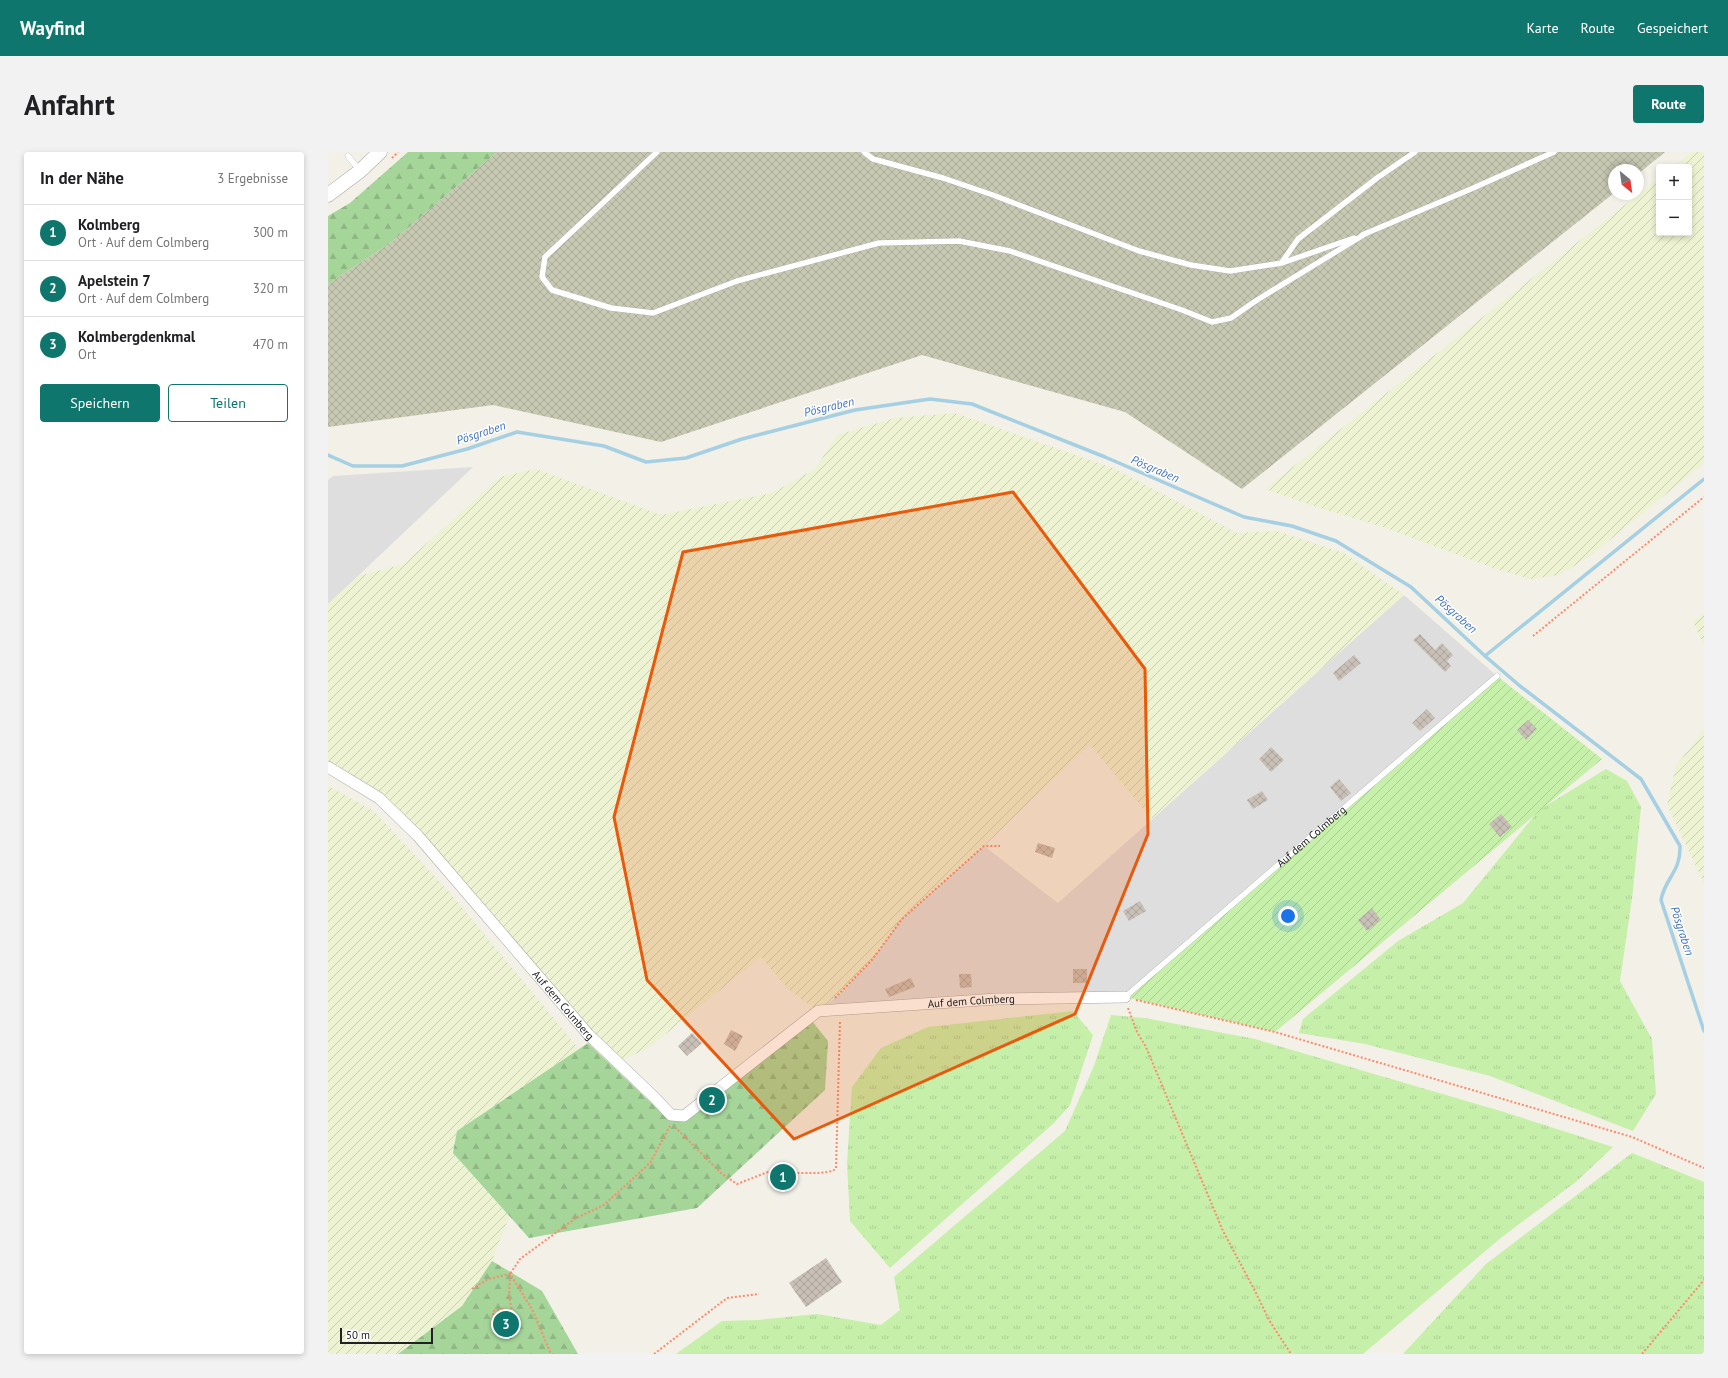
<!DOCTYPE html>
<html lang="de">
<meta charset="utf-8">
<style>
body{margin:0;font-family:"PT Sans",sans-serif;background:#f2f2f2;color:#202124}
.controls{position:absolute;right:12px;top:12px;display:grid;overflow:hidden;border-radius:4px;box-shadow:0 2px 6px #0003}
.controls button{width:36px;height:36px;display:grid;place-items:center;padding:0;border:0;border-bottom:1px solid #e0e0e0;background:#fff;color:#202124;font:20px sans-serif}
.compass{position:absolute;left:1280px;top:12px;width:36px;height:36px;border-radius:50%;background:#fff;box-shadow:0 2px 6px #0003;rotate:151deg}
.scale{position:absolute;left:12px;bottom:10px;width:93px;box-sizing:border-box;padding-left:4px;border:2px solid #212121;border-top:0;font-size:11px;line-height:14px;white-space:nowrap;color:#212121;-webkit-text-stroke:3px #fff;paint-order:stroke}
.you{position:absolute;left:960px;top:764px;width:14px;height:14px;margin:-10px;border:3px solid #fff;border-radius:50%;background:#1a73e8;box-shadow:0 0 0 6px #1a73e833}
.badge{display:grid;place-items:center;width:26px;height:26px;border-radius:50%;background:#0f766e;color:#fff;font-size:13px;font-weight:700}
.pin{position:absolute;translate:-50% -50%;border:2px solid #fff;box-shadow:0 1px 4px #0006}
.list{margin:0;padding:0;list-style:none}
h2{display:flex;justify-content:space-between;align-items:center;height:52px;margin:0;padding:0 16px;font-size:17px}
h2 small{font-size:13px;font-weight:400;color:#757577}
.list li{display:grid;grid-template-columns:26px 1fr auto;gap:12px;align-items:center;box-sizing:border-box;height:56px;padding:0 16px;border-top:1px solid #e0e0e0}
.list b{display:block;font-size:15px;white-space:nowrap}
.list p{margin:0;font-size:13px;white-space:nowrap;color:#757577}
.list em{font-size:13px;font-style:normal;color:#757577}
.actions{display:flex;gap:8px;padding:12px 16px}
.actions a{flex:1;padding:9px 0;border:1px solid #0f766e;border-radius:4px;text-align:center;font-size:14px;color:#0f766e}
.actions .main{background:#0f766e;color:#fff}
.map{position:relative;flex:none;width:1376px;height:1202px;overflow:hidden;border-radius:4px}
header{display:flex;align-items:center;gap:24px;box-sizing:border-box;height:56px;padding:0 20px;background:#0f766e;color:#fff}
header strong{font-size:19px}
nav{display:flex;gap:22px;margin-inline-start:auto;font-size:14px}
.intro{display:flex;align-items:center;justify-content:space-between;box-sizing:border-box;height:96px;padding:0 24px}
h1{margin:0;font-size:28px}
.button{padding:10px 18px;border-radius:4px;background:#0f766e;color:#fff;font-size:14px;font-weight:700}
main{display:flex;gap:24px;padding:0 24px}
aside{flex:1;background:#fff;border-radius:4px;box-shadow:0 2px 6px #0003}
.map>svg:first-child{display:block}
.residential{fill:#dfdede}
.construction{fill:url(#construction-cross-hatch)}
.farmland{fill:url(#farmland-furrows)}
.grass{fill:url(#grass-tufts)}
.forest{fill:url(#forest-firs)}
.garden{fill:url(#garden-furrows)}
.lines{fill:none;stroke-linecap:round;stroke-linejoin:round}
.stream{stroke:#a5cfe3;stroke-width:3.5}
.building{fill:url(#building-cross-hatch)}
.service-casing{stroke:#a8a8a8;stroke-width:6}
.minor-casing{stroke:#a8a8a8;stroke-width:12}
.tertiary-casing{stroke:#a8a8a8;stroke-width:15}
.path{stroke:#ff896c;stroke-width:2;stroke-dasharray:2 2;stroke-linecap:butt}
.service{stroke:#fff;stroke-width:5.5}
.minor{stroke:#fff;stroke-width:11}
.tertiary{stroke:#fff;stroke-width:14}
.marked{fill:#e8590c;fill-opacity:0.2;stroke:#e8590c;stroke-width:3;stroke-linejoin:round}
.labels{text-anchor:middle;stroke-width:3;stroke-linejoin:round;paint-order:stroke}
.street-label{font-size:11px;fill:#212121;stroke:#fff}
.water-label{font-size:12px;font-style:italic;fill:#4474bb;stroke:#fff}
</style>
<header>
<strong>Wayfind</strong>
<nav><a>Karte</a><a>Route</a><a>Gespeichert</a></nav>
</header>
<div class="intro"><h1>Anfahrt</h1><a class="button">Route</a></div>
<main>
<aside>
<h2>In der Nähe<small>3 Ergebnisse</small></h2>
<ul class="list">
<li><span class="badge">1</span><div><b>Kolmberg</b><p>Ort · Auf dem Colmberg</p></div><em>300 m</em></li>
<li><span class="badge">2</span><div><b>Apelstein 7</b><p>Ort · Auf dem Colmberg</p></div><em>320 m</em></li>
<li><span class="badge">3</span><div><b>Kolmbergdenkmal</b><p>Ort</p></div><em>470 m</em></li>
</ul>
<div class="actions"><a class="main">Speichern</a><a>Teilen</a></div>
</aside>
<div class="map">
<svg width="1376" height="1202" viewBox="0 0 1376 1202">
<defs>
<pattern id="construction-cross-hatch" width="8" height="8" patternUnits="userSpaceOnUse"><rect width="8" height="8" fill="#c6c8b2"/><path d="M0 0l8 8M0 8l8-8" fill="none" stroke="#aaac99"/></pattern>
<pattern id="farmland-furrows" width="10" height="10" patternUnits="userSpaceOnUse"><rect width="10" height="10" fill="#ecf2d2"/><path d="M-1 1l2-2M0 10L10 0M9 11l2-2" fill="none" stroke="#cacfb4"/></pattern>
<pattern id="grass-tufts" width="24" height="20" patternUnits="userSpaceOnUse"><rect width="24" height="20" fill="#c6f0aa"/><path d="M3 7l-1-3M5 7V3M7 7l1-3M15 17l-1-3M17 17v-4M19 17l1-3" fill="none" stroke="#aace92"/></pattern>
<pattern id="forest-firs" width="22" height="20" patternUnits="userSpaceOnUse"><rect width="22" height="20" fill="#a5d599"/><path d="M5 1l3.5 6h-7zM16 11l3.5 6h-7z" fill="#8eb784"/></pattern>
<pattern id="garden-furrows" width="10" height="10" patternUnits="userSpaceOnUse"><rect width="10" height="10" fill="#c6f0aa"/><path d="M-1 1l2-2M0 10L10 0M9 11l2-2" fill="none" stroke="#aace92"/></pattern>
<pattern id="building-cross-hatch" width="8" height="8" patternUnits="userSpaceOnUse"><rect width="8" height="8" fill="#c8bfb6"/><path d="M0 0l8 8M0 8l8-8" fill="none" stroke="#aca49c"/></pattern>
</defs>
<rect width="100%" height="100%" fill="#f2f0e7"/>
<path class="residential" d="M145,315l-115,109 -30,28v-124l5,-4z
M1076,443l93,81 -372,321 -307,14 23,-18 31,-33 30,-41 82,-73 74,57z"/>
<path class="construction" d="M169,0h1168l-27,22v-4h-24v23l-372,296 -117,-77 -203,-57 -261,87 -168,-37 -165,22v-143l61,-40z"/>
<path class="farmland" d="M1364,0h12v311l-115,94 -30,18 -28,4 -35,-10 -110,-41 -66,-20 -55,-19 394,-311v55h30v-66h-16z
M627,261l158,55 124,65 40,-2 67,22 60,42 -252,224 -62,-74 -106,101 -82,72 -30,42 -31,33 -23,18 -30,-22 -27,-32 -114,92 -30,13 -238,-264 -51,-31v-163l30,-28 46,-12 96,-87 36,-8 125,46 111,-22 43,-24 22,-34 58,-17z
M1376,461v33l-11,-24z
M1376,577v154l-37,-78 9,-39z
M0,634l46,25 77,83 128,155 -122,82 -4,22 56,63 -17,45 -30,45 -64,48h-70z"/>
<path class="grass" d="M1278,617l21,12 14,26 -8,84 -13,90 32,58 4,55 -23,37 -143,-55 -125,-32 -66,-11 4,-14 95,-78 65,-38 76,-93z
M745,859l20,24 -23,70 -16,18 -164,145 -40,-47 -3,-58 5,-76 29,-39 47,-21z
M783,863l34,3 110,21 249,73 109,35 -36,34 -75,56 -139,117h-687l46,-33 36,-1 59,-6 64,11 19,-15 -6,-33 171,-146 29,-65z
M1304,1001l72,29v172h-301l83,-90z"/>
<path class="forest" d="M80,0h89l-108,92 -61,40v-68l22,-13z
M484,869l16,20 -3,49 -128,118 -168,30 -76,-85 4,-22 131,-88 75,71 23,2z
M164,1109l50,30 36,63h-180l64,-48z"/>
<path class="garden" d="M1169,524l105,83 -327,273 -150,-35z"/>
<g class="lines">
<path class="stream" d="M0,303l25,11h49l65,-17 50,-17 87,14 42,16 40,-4 56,-19 113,-29 75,-11 42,5 133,53 139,60 48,9 44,15 75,46 74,69 35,30 121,93 39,67c1,26 -15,32 -19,54l43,131
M1157,504l219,-177"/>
</g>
<path class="building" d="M1092,482l15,16 7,-7 11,12 -6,6 4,5 -6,6 -32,-32z
M1026,503l7,8 -22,18 -6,-8z
M1099,557l8,9 -15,13 -8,-8z
M1200,568l9,9 -11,11 -9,-10z
M943,595l13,13 -13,12 -12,-13z
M1011,627l12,14 -10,8 -11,-14z
M934,639l6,9 -15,9 -6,-9z
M1173,662l11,13 -12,10 -11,-13z
M710,691l17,5 -3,10 -17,-6z
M812,749l6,10 -17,10 -6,-10z
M1044,756l9,12 -14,11 -9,-11z
M745,817h14v14h-14z
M631,822h12l1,13 -12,1z
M583,826l4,9 -26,10 -4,-8z
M403,878l12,6 -8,15 -11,-7z
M364,881l10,10 -15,13 -9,-10z
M498,1106l16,24 -36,25 -17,-24z"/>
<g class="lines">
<defs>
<g id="service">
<path d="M329,0l-112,105 -3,20 10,13 59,18 42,5 84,-32 142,-38 80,-2 51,10 172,59 30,12 19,-4 26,-18 108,-66"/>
<path d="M536,0l9,7 70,19 50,17 146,56 52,14 39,6 52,-8 72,-25"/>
<path d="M20,4l12,15"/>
<path d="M1034,83l109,-46 83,-37"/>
<path d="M954,110l16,-23 79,-61 38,-26"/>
<path id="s1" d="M797,845l372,-321"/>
</g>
<g id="minor">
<path id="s2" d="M0,615l51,31 39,38 170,198 67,64 16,17 13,1 134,-105 179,-12 128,-2"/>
</g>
<path id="tertiary" d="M0,43l32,-24 20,-19"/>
</defs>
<use href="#service" class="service-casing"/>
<use href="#minor" class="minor-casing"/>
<use href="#tertiary" class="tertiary-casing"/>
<path class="path" d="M64,6l6,-6
M1205,484l171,-139
M507,846l37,-38 30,-41 82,-73h16
M808,848l139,32 357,105 72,31
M800,856l9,24 9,15 77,184 32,60 14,29 22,34
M347,975l46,46 16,11 36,-14 9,3h38l13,-2 3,-3 4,-148
M144,1137l16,-10 22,-5 22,35 19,45
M185,1163v10l-7,9 -8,-2 -5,-9v-12l9,-2 11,6 -4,-18 1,-23 10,-15 56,-41 28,-13 46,-42 20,-37
M326,1202l73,-56 32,-4
M1314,1202l62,-74"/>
<use href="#service" class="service"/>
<use href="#minor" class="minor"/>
<use href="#tertiary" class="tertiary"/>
</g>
<path class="marked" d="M685,340l132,177 3,165 -73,180 -281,125 -147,-159 -33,-163 69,-265z"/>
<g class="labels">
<g class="street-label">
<text dy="4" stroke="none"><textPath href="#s1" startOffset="246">Auf dem Colmberg</textPath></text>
<text dy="4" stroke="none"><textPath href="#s2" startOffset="828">Auf dem Colmberg</textPath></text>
<text dy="4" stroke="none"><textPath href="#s2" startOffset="337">Auf dem Colmberg</textPath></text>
</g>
<g class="water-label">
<text transform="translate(501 255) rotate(-13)" y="4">Pösgraben</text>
<text transform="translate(153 281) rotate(-18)" y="4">Pösgraben</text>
<text transform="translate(827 317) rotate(23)" y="4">Pösgraben</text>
<text transform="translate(1128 462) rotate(42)" y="4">Pösgraben</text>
<text transform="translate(1354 779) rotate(72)" y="4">Pösgraben</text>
</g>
</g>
</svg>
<div class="controls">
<button>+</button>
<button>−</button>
</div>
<svg class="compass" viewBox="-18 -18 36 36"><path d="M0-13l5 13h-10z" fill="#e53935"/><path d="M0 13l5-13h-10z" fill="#757577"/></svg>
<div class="scale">50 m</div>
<div class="you"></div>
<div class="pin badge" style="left:455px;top:1025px">1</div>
<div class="pin badge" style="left:384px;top:948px">2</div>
<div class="pin badge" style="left:178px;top:1172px">3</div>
</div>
</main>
